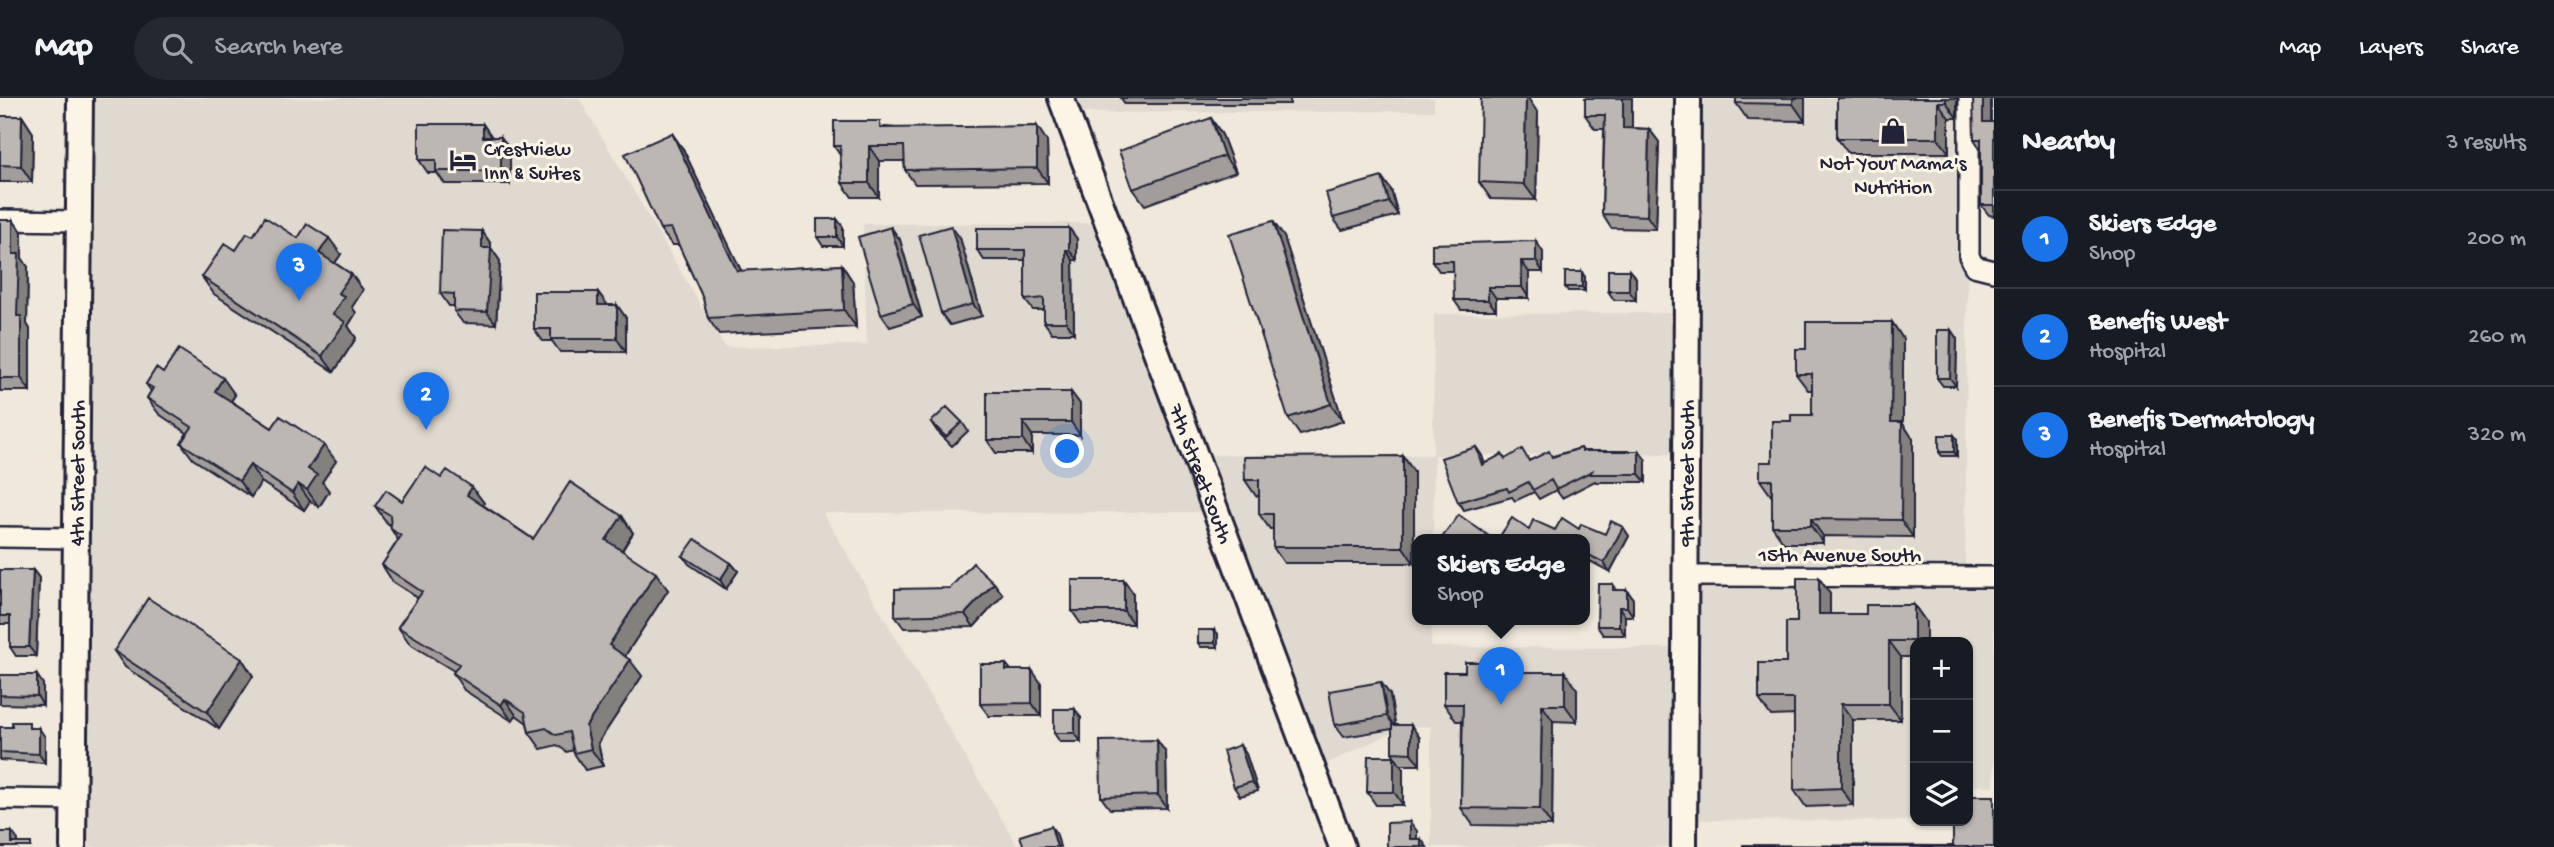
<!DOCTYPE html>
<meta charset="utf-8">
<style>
body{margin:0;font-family:"Gochi Hand",sans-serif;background:#242831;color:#f1f3f6}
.controls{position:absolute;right:21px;bottom:21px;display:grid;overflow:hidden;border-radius:14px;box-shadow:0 2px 5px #0004}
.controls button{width:63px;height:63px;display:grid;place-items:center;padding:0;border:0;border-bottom:2px solid #363941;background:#171b24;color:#f1f3f6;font:35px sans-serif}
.you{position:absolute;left:1068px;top:354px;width:24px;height:24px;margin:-18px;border:5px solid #fff;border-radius:50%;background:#1a73e8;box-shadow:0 0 0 10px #1a73e833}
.badge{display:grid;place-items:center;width:46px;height:46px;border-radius:50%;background:#1a73e8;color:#fff;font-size:23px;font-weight:700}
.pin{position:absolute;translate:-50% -58px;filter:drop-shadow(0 2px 4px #0008)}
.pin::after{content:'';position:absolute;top:37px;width:24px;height:21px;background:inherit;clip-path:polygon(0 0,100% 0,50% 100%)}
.popup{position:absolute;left:1412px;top:436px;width:178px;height:91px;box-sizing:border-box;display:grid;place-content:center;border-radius:14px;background:#171b24;filter:drop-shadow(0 2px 5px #0005);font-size:23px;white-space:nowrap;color:#9ea1a6}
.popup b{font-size:26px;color:#f1f3f6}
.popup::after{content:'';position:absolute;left:50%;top:100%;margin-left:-14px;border:14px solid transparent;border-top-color:#171b24}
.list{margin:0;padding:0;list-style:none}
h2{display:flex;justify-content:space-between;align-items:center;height:91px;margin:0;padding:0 28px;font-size:30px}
h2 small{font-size:23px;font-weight:400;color:#9ea1a6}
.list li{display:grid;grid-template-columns:46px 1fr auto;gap:21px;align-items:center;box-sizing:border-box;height:98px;padding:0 28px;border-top:2px solid #363941}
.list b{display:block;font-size:26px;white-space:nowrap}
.list p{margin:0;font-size:23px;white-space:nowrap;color:#9ea1a6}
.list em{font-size:23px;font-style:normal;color:#9ea1a6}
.icon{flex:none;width:38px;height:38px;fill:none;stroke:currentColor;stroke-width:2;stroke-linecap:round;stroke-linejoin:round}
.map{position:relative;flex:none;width:1994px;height:749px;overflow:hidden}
header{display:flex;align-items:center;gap:42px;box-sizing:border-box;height:98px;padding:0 35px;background:#171b24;border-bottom:2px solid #363941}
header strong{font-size:33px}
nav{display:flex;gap:38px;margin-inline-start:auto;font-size:24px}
.search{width:490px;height:63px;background:#242831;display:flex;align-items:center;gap:18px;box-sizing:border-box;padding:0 24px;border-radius:38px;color:#9ea1a6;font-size:26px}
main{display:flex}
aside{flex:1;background:#171b24}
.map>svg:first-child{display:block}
.built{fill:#e0d9cf;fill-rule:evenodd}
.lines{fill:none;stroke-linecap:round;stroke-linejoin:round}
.minor-casing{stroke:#22223b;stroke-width:24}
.tertiary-casing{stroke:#22223b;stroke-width:30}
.minor{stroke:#fcf5e5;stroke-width:19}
.tertiary{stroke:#fcf5e5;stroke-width:24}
.wall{fill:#a29d9a;stroke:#22223b;stroke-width:2}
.shaded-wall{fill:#84807d;stroke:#22223b;stroke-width:2}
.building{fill:#bcb7b3;stroke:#22223b;stroke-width:2}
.labels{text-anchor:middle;stroke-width:6;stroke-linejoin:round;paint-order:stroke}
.poi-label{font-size:21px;fill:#22223b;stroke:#fcf5e5;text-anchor:start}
.street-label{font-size:21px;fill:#22223b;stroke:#fcf5e5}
</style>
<header>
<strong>Map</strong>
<div class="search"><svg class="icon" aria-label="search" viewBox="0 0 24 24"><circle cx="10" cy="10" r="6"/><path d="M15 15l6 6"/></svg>Search here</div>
<nav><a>Map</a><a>Layers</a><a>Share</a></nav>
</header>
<main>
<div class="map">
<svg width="1994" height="749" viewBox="0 0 1994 749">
<rect width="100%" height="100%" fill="#efe8db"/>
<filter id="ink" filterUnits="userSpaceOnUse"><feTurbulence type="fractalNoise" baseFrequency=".0143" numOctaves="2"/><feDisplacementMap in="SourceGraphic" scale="14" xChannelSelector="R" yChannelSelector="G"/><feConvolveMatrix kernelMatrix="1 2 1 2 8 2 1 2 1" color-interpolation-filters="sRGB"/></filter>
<g filter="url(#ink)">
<path class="built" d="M80,0h499l146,249 142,-2 -4,-121 245,-1 88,232h237l1,-141 252,-1 2,-215h281l-4,478 29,1v209h-26v-144h-53v179h31l-261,-1 -1,27h-253v-121h-25l-93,44 -96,-258 -394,1 195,334h-945zM1685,356v194l-254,-1 1,-28h-15v-80h16l1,-84z
M1062,0h372v13l-367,2z"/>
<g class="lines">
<defs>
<path id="minor" d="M1969,0v158l5,10 20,5
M0,122l79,1
M0,439l78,1
M1685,478l309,1
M0,701l73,1"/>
<g id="tertiary">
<path id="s1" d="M1061,0l281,749"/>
<path id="s2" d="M73,749l7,-749"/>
<path id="s3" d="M1684,749l4,-749"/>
</g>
</defs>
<use href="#minor" class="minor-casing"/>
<use href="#tertiary" class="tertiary-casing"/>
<use href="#minor" class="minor"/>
<use href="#tertiary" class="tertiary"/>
</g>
<path class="wall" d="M1121,0h169v6h-165z
M1632,0v30l17,1 10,13 -3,87 -45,-1 -9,-14 2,-85h-9l-10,-14z
M1805,0v23l-57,-1 -12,-17z
M1837,0h120v20h-8v35h-101l-11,-15z
M1991,0v24h3v94l-5,-1 -8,-10v-55l-7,-11z
M1538,15l-2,87 -45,-1 -12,-17z
M0,18h22l11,17 -1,49h-32z
M1211,20l11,17 14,37 -91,33 -12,-16z
M885,29l162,14 1,42 -133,1 -10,-14 -1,-9h-25v36h-27l-10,-14 -2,-28 -6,-9z
M492,39h9l9,13v34h-65l-8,-11h-9l-9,-13z
M683,51l58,122 101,-6 11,17 3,45 -137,7 -11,-16 -5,-20 -24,-53h-7l-12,-16z
M1391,92l7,25 -56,15 -9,-12z
M837,121l6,8v19h-20l-6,-9z
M0,122h13l9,13v25l6,9 -1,57 3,5v62h-30z
M1069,130l8,11v21h-4l1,73h-22l-8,-11v-12h-11l-8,-10v-40h-41l-7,-10z
M482,133l9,13v4l9,13 -4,63 -33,-1 -9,-12v-5h-5l-9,-13z
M253,138l88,18 -6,9 16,11 12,16 -11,17 4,6 -8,13 8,12 -22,34 -120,-78 -12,-17z
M1284,139l59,184 -43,14 -12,-17z
M960,140l22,78 -32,9 -9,-12z
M900,142l22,77 -32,10 -9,-13z
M1543,154v20h-14v26h-33v12h-35l-7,-10v-29h-15l-7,-10z
M1585,179v14h-17l-3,-4z
M1636,180v22h-22l-6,-9z
M598,194l9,13h10l9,13v34h-66l-8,-11h-9l-9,-12z
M1892,224l11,17v85l10,15v98l-90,-1v7h-39l-12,-17v-29l-12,-17 12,-18 19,-41 21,-6v-25h-4l-12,-16 10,-25z
M1951,232l6,9 -1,47h-13l-6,-8z
M163,275l72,22 -4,6 41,27 64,33 -14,21 7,9 -10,16 -9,-6 -6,9 -43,-28 -10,15 -58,-38 -12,-16 6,-10 -28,-19 -12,-16 4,-7 -5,-7z
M1071,294l9,12v31h-48v18h-36l-9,-13z
M931,324h31l6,9 -16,15 -15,-15z
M1954,337l3,4v17h-15l-3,-4z
M1476,349l6,9 2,7 22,-4 24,1 23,-4 28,-8 2,3 63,9v22h-50l-1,-1 -33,17 -6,-8 -17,9 -5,-7 -19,9 -3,-4 -48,13 -6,-8z
M1403,358l11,16v91h-130l-11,-16v-18h-3l-11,-15v-18h-3l-11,-16z
M441,380l31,9 12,16 -1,2 50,34 89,-23 11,17 -11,18 46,39 -43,66 17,20 -44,67 5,23 -18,4 -11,-17 -1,-3 -6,2 -10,-7 -16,4 -12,-17 -2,-9 -11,-8 -4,6 -48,-31 -11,-17 1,-2 -44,-27 -12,-17 20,-29 -25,-16 -11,-17 16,-25 -7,-11 -1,-4 -3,-2 -12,-17 27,-5z
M1623,429l6,9 -19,36 -20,-11 -5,11v-33l-56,-9 50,-1 26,5z
M683,458l48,7 7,8 -12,18 -37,-25z
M0,472h33l6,8 -3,78h-20l-6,-9v-23h-10z
M1819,480l11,16v20h36l48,-9 12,17v20h-11v15h-14v63h-48v85l-47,2 -12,-17v-75l-23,1 -12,-17 27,-36 11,-41z
M1124,482l9,13v31h-52l-9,-13z
M994,485l9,12 -29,32 -70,1 -9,-12 55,-28z
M1613,486l4,6h10l6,9v17h-8v19h-22l-6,-9z
M1218,536v13h-17l-3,-4z
M114,553l128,8 11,17 -34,53 -94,-62z
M1484,564l7,10 86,17v33l-24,-1 -1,105 -79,-1 -12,-17 1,-87h-6l-12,-17 21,-32z
M1006,566l5,6 30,13v33h-52l-9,-12z
M0,577l43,9v21l-43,-1z
M1390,597l5,30 25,13v27h-20l-8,-13v-23l-48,8 -9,-12z
M1081,620v24h-21l-6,-9z
M0,629l33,1 12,9v26l-45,-3z
M1157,642l9,13 1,55 -57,1 -9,-12z
M1240,647l6,9 12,37 -18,5 -6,-9z
M1394,658l9,13v36h-27l-9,-13z"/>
<path class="shaded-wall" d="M1526,0h2l10,15 -2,87 -12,-16z
M1623,0h9v44l-9,-14z
M1793,0h12v23l-12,-17z
M1946,0h11v20l-11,-16z
M1983,0h8v35l-8,-11z
M1938,4l11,16v35l-11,-15z
M22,18l11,17 -1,49 -11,-16z
M1211,20l11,17 14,37 -12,-16z
M483,26l9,13h-9z
M1037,28l10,15 1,42 -11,-15z
M1649,31l10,13 -3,87 -9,-13z
M672,35l11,16 66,138 -12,-16z
M501,39l9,13v34l-9,-13z
M869,48l10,15v36l-10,-14z
M1382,79l9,13 7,25 -9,-13z
M837,121l6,8v19l-6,-9z
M13,122l9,13v25l6,9 -1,57 3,5v62l-9,-13 -8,-124z
M1273,123l11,16 59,184 -12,-17z
M951,128l9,12 22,78 -9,-12z
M891,129l9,13 22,77 -9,-13z
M1069,130l8,11v21l-8,-10z
M482,133l9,13v9v-5l9,13 -4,63 -9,-12 -5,-64z
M329,140l12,16 -10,15 -12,-16z
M1536,143l7,11v20l-7,-11z
M1066,152l7,10 1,73 -8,-11z
M1521,163l8,11v26l-7,-11z
M842,167l11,17 3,45 -12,-17z
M1629,172l7,8v22l-7,-9z
M1582,174l3,5v14l-3,-4z
M351,176l12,16 -11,17 4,6 -8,13 8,12 -22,34 -12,-16 16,-63z
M1488,189l8,11v12l-8,-10z
M598,194l9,12v14l-9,-13z
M617,207l9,13v34l-9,-13z
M1892,224l11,17v85l10,15v98l-12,-17 -10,-98z
M1951,232l6,9 -1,47 -6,-8z
M223,280l12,17 -8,12 -12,-16z
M1071,294l9,12v31l-9,-13z
M1023,324l9,13v18l-9,-13z
M1954,337l3,4v17l-3,-4z
M324,347l12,16 -14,21 7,9 -10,16 -12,-17 1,-21z
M1476,349l6,9 6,17 -6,-8z
M1639,353l7,9v22l-7,-8z
M1403,358l11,16v91l-11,-16z
M250,367l11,17 -10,15 -12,-16z
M298,386l12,17 -6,9 -12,-17z
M472,389l12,16 -6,9 -11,-17z
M622,418l11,17 -16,24 -11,-17z
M1811,421l12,17v7l-12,-17z
M1623,429l6,9 -19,36 -6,-9z
M1585,456l5,7 -5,11z
M731,465l7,8 -12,18 -6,-9z
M33,472l6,8 -3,78 -7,-9z
M656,475l12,17 -47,72 -12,-17z
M1819,480l11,16v37l-11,-17z
M1124,482l9,13v31l-9,-13z
M994,485l9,12 -29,32 -9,-13z
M1627,492l6,9v17l-6,-9z
M1914,507l12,17v20h-10l-2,-1z
M1619,509l6,9v19l-6,-9z
M1215,532l3,4v13l-3,-4z
M1889,543l12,16v63l-12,-16z
M242,561l11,17 -34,53 -12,-17z
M630,562l12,16 -44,67 5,23 -12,-17 -5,-23z
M1484,564l12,17 -12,-7z
M1032,572l9,13v33l-9,-13z
M1565,574l12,17v33l-12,-17z
M37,577l6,9v21l-6,-9z
M1381,584l9,13 6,33 -9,-12z
M505,601l11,16 -4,6 -11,-16z
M1841,606l12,16v85l-12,-17z
M1542,607l11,16 -1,105 -12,-17z
M1075,611l6,9v24l-6,-9z
M1411,627l9,13v27l-9,-12z
M39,630l6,9v26l-6,-9z
M1157,642l9,13 1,55 -9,-13z
M1240,647l6,9 12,37 -6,-9z
M1394,658l9,13v36l-9,-13z
M1410,724l7,9v16l-7,-8z
M1051,728l6,9 3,12h-3z
M12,734l6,8v7l-6,-4z
M1421,741l6,8h-6z"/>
<path class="building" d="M1481,0h45l-2,86 -45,-2z
M1585,0h38v30l26,1 -2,87 -45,-2 3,-99h-20z
M1736,0h57v6l-57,-1z
M1837,0h109v4h-8v36h-101z
M1973,0h10v24h11v83h-13v-66h-7z
M0,18h22l-1,50 -21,-1z
M1211,20l13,38 -91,33 -14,-38z
M834,23h46v7l157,-2v42l-132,2 -1,-24h-35v37h-27l-2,-37h-6z
M419,26h64v13h18v34h-65v-11h-17z
M672,35l65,138 105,-6 2,45 -136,8 -5,-20 -32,-70 -11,1 -35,-75z
M1382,79l7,25 -56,16 -7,-25z
M265,119l33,21 9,-14 22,14 -10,15 32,21 -13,19 6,3 -11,18 12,8 -23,34 -120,-79 23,-34 11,7 11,-17 6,3z
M817,121h20v18h-20z
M0,122h13v34h6l-2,62h4v62h-21z
M1273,123l58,183 -43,14 -59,-184z
M951,128l22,78 -32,9 -22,-78z
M891,129l22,77 -32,10 -23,-77z
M977,130h92v22h-3v72h-22v-24l-19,2v-50h-48z
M442,132l40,1v17h9l-4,64 -33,-1v-17l-14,-1z
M1536,143v20h-15l1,26h-34v13h-34l-1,-39h-21v-17z
M1608,172h21v21h-21z
M1565,174h17v15h-17z
M534,194h64v13h19v34h-66v-10h-17z
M1806,224h86l-1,100h11l-1,98 -90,-1v7h-39v-46h-12v-18h12v-41h19v-6h21v-41h-16v-25h10z
M1937,232h14l-1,48h-13z
M179,251l44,29 -8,13 57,37 8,-12 44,29 -16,24 9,6 -10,15 -9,-6 -6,9 -42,-28 -11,16 -58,-38 11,-16 -45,-29 6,-10 -7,-4 10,-16 7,5z
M987,294h84v30h-48v18h-36z
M947,309l15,15 -16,15 -15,-15z
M1939,337h15v17h-15z
M1476,349l6,18 20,-11 3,5 17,-10 7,12 20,-10 3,6 29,-9 1,3h57v23h-49l2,-3 -36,18 -5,-9 -18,10 -5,-8 -19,10 -2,-4 -49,14 -17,-44z
M1403,358v91h-130v-33h-14v-34h-14l-1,-23z
M425,369l16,11 6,-8 25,17 -5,8 66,44 37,-57 52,34 -16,24 50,33 -47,72 21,15 -44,66 5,23 -17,4 -5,-21 -13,3 -10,-7 -17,4 -4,-20 -20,-13 -4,6 -48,-32 6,-9 -61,-37 24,-35 -40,-27 19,-29 -10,-7 -1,-14 -15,-9 11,-16 16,11z
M1459,417l34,24h-52z
M1512,420l17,12 4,-10 22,10 7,-12 17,11 2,-5 24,10 6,-13 12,6 -19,36 -19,-10v-14h-87z
M695,441l36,24 -11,17 -37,-24z
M973,465l21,20 -29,31 -70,2v-27l55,-1z
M0,472h33l-4,77h-19v-31h-10z
M1797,480h22v36h47v-9h48v36h-25v63h-48v84l-47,2v-91h-35v-36h27v-41h11z
M1072,482h52v31h-52z
M1598,486h15v6h14v17h-8v19h-22z
M148,500l94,61 -35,53 -93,-61z
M1198,532h17v13h-17z
M1465,564h19v10h81v33h-23l-2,104 -79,-1 2,-104h-19v-32h21z
M980,566h26v6h26v33l-52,1z
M0,577h37v21l-37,-1z
M1381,584l6,34 -52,9 -6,-34z
M1054,611h21v24h-21z
M12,624h17v6h10v26l-39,-2v-25h12z
M1392,627h19v28l-19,-1z
M1157,642l1,55 -57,2 -1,-56z
M1240,647l12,37 -18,5 -11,-36z
M1368,658h26v36h-27z
M1968,698h26v51h-251v-2l210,1v-25h15z
M1410,724v17h11v8h-34v-24z
M1051,728l6,21h-33l-4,-11z
M0,734h12v11h19v4h-31z"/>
</g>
<defs>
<symbol id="shop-bare" viewBox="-9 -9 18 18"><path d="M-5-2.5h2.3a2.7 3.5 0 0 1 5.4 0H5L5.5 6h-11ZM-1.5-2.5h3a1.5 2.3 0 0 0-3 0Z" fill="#22223b" stroke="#fcf5e5" stroke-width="2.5" paint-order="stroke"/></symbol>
<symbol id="hotel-bare" viewBox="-9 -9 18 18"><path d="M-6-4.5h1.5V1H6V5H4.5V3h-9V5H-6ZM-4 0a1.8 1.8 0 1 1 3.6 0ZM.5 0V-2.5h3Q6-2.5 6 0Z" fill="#22223b" stroke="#fcf5e5" stroke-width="2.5" paint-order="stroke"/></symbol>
</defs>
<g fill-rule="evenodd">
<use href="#shop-bare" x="1874" y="14" width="38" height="38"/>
<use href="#hotel-bare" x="444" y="43" width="38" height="38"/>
</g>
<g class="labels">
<g class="poi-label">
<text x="484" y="57">Crestview<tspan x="484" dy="24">Inn &amp; Suites</tspan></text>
<text x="1893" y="71" text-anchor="middle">Not Your Mama's<tspan x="1893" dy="24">Nutrition</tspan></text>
</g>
<g class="street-label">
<text dy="7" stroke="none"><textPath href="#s1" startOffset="401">7th Street South</textPath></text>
<text dy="7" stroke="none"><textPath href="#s3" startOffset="374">9th Street South</textPath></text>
<text dy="7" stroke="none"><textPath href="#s2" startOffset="374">4th Street South</textPath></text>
<text x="1840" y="463">15th Avenue South</text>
</g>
</g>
</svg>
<div class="controls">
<button>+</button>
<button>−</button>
<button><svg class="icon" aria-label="layers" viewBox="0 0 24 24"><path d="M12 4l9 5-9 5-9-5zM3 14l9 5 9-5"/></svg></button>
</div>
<div class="you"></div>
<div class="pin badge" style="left:1501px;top:607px">1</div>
<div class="popup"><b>Skiers Edge</b>Shop</div>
<div class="pin badge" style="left:426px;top:332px">2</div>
<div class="pin badge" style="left:299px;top:203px">3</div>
</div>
<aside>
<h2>Nearby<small>3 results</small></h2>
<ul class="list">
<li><span class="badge">1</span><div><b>Skiers Edge</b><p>Shop</p></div><em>200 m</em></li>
<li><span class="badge">2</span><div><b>Benefis West</b><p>Hospital</p></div><em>260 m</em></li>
<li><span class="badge">3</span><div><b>Benefis Dermatology</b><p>Hospital</p></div><em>320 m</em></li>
</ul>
</aside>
</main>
